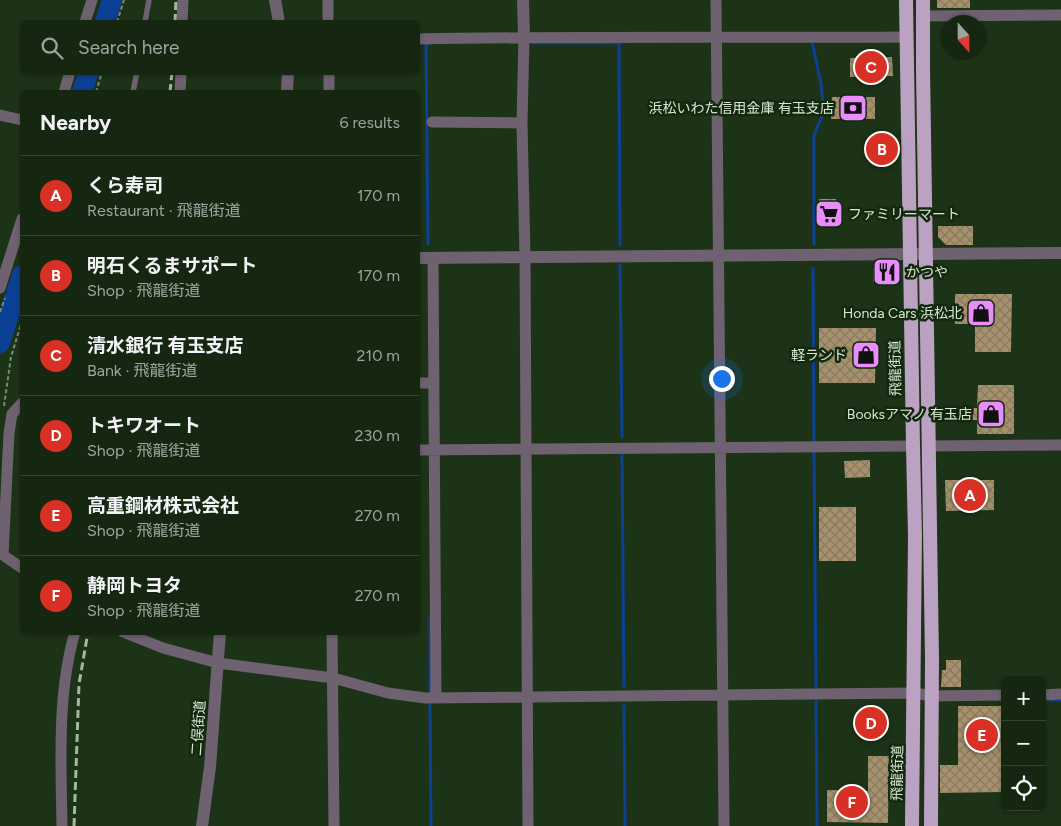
<!DOCTYPE html>
<meta charset="utf-8">
<style>
body{margin:0;font-family:Figtree,"Noto Sans JP",sans-serif;background:#22321f;color:#f1f3f6}
.controls{position:absolute;right:15px;bottom:15px;display:grid;overflow:hidden;border-radius:8px;box-shadow:0 1px 4px #0004}
.controls button{width:45px;height:45px;display:grid;place-items:center;padding:0;border:0;border-bottom:1px solid #344331;background:#152611;color:#f1f3f6;font:25px sans-serif}
.compass{position:absolute;left:941px;top:15px;width:45px;height:45px;border-radius:50%;background:#152611;box-shadow:0 1px 4px #0004;rotate:159deg}
.you{position:absolute;left:721px;top:378px;width:18px;height:18px;margin:-12px;border:4px solid #fff;border-radius:50%;background:#1a73e8;box-shadow:0 0 0 8px #1a73e833}
.badge{display:grid;place-items:center;width:32px;height:32px;border-radius:50%;background:#d93025;color:#fff;font-size:16px;font-weight:700}
.pin{position:absolute;translate:-50% -50%;border:2px solid #fff;box-shadow:0 1px 5px #0006}
.list{margin:0;padding:0;list-style:none}
h2{display:flex;justify-content:space-between;align-items:center;height:65px;margin:0;padding:0 20px;font-size:21px}
h2 small{font-size:16px;font-weight:400;color:#9da59f}
.list li{display:grid;grid-template-columns:32px 1fr auto;gap:15px;align-items:center;box-sizing:border-box;height:80px;padding:0 20px;border-top:1px solid #344331}
.list b{display:block;font-size:19px;white-space:nowrap}
.list p{margin:0;font-size:16px;white-space:nowrap;color:#9da59f}
.list em{font-size:16px;font-style:normal;color:#9da59f}
.icon{flex:none;width:28px;height:28px;fill:none;stroke:currentColor;stroke-width:2;stroke-linecap:round;stroke-linejoin:round}
.map{position:relative;flex:none;width:1061px;height:826px;overflow:hidden}
.search{position:absolute;background:#152611;box-shadow:0 1px 4px #0004;left:20px;top:20px;width:400px;height:55px;display:flex;align-items:center;gap:12px;box-sizing:border-box;padding:0 18px;border-radius:8px;color:#9da59f;font-size:19px}
.panel{position:absolute;background:#152611;box-shadow:0 1px 4px #0004;left:20px;top:90px;width:400px;height:545px;border-radius:8px}
.map>svg:first-child{display:block}
.lines{fill:none;stroke-linecap:round;stroke-linejoin:round}
.stream{stroke:#0c4095;stroke-width:3}
.river{stroke:#0c4095;stroke-width:20}
.building{fill:url(#building-cross-hatch)}
.path{stroke:#788b74;stroke-width:2;stroke-dasharray:4 2.5;stroke-linecap:butt}
.service{stroke:#6e6270;stroke-width:5.5}
.minor{stroke:#6e6270;stroke-width:11}
.tertiary{stroke:#6e6270;stroke-width:12}
.trunk{stroke:#bca2c2;stroke-width:14}
.rail{stroke:#a5b6a2;stroke-width:3;stroke-dasharray:8 4;stroke-linecap:butt}
.labels{text-anchor:middle;stroke-width:5;stroke-linejoin:round;paint-order:stroke}
.poi-label{font-size:14px;fill:#d8e6d5;stroke:#12290d;text-anchor:end}
.street-label{font-size:14px;fill:#d8e6d5;stroke:#12290d}
</style>
<div class="map">
<svg width="1061" height="826" viewBox="0 0 1061 826">
<defs>
<pattern id="building-cross-hatch" width="8" height="8" patternUnits="userSpaceOnUse" patternTransform="scale(1.25)"><rect width="8" height="8" fill="#a7916d"/><path d="M0 0l8 8M0 8l8-8" fill="none" stroke="#887a60"/></pattern>
</defs>
<rect width="100%" height="100%" fill="#1c3317"/>
<g class="lines">
<path class="stream" d="M812,41l9,43 3,28 -10,23v109
M533,43h88
M619,43l1,202
M428,44h-2l2,200
M620,265l2,172
M813,268l1,174
M814,451l2,238
M622,455l2,231
M430,617v78
M1050,700h11
M816,701l1,125
M430,702l1,124
M624,706l1,120"/>
<path class="river" d="M105,22l7,-22
M82,92l7,-20
M0,343l22,-68"/>
</g>
<path class="building" d="M937,0h33v8h-33z
M892,57l1,19 -43,1v-19z
M832,97h43v22h-44z
M819,199h17v28l-17,-1z
M938,226h35v19h-27l-8,-8z
M873,268h21v14h-21z
M955,294h57l-1,58h-36v-28h-20z
M819,328h57l-1,55h-56z
M978,385h36v49h-37v-14h-9v-12h9z
M870,460v17l-25,1 -1,-17z
M945,480h49v30l-48,1z
M819,507h37v54h-37z
M946,660h15v27h-20l1,-17h4z
M958,706h47v86l-65,1v-28h18z
M863,719h17v11h-17z
M868,756h21l-1,67 -61,-1v-32l41,1z"/>
<g class="lines">
<path class="path" d="M117,22l7,-22
M96,92l6,-20
M0,312l5,-14
M4,406l7,-49 11,-36"/>
<path class="service" d="M145,22l4,-22
M133,92l4,-20"/>
<path class="minor" d="M328,0v22
M716,0l8,826
M923,16l138,-1
M85,22l7,-22
M182,22l1,-22
M524,37l-2,86 3,133 3,570
M418,39c163,-3 326,-1 489,-2
M329,72v20
M64,92l6,-20
M180,92l1,-20
M0,115l22,5
M432,122l90,1
M433,258l3,440
M0,288l22,-69
M418,383h16
M928,446l133,-1
M418,450l495,-4
M0,553l22,15
M3,555l6,-122 3,-19 10,-11
M123,632l40,16 55,15 115,15 55,15 37,5 490,-5 16,3 74,-1
M332,632l2,194
M1042,695l19,-1
M62,826c-1,-63 -5,-133 13,-194"/>
<path class="tertiary" d="M275,0l4,22
M523,0l1,37
M287,92l1,-20
M418,258l643,-5
M202,826l8,-59 10,-135"/>
<path class="trunk" d="M906,0l7,446 2,90 -3,290
M923,0v69l9,590 -1,167"/>
<path class="rail" d="M175,22l1,-22
M170,92l2,-20
M74,826l5,-142 9,-52"/>
</g>
<defs>
<symbol id="bank-square" viewBox="-11 -11 22 22"><rect x="-9" y="-9" width="18" height="18" rx="4" fill="#e98dfd" stroke="#12290d"/><path d="M-6-4H6V4H-6ZM0-2.3a2.3 2.3 0 1 0 0 4.6a2.3 2.3 0 1 0 0-4.6Z" fill="#111"/></symbol>
<symbol id="supermarket-square" viewBox="-11 -11 22 22"><rect x="-9" y="-9" width="18" height="18" rx="4" fill="#e98dfd" stroke="#12290d"/><path d="M-6-5.5h2.5l.6 2H6L4.5 2H-2.5L-4.4-4H-6ZM-1.5 3.2a1.3 1.3 0 1 0 .1 0ZM3 3.2a1.3 1.3 0 1 0 .1 0Z" fill="#111"/></symbol>
<symbol id="restaurant-square" viewBox="-11 -11 22 22"><rect x="-9" y="-9" width="18" height="18" rx="4" fill="#e98dfd" stroke="#12290d"/><path d="M-5-6h1v4h1v-4h1v4h1v-4h1v5L-1.5 .5V6h-2V.5L-5-1ZM5-6V6H3V1.5H1.5Q1.5-4 5-6Z" fill="#111"/></symbol>
<symbol id="shop-square" viewBox="-11 -11 22 22"><rect x="-9" y="-9" width="18" height="18" rx="4" fill="#e98dfd" stroke="#12290d"/><path d="M-5-2.5h2.3a2.7 3.5 0 0 1 5.4 0H5L5.5 6h-11ZM-1.5-2.5h3a1.5 2.3 0 0 0-3 0Z" fill="#111"/></symbol>
</defs>
<g fill-rule="evenodd">
<use href="#bank-square" x="837" y="92" width="32" height="32"/>
<use href="#supermarket-square" x="813" y="198" width="32" height="32"/>
<use href="#restaurant-square" x="871" y="256" width="32" height="32"/>
<use href="#shop-square" x="965" y="297" width="32" height="32"/>
<use href="#shop-square" x="850" y="339" width="32" height="32"/>
<use href="#shop-square" x="975" y="398" width="32" height="32"/>
</g>
<g class="labels">
<g class="poi-label">
<text x="834" y="113">浜松いわた信用金庫 有玉支店</text>
<text x="848" y="219" text-anchor="start">ファミリーマート</text>
<text x="906" y="277" text-anchor="start">かつや</text>
<text x="962" y="318">Honda Cars 浜松北</text>
<text x="847" y="360">軽ランド</text>
<text x="972" y="419">Booksアマノ 有玉店</text>
</g>
<g class="street-label">
<text transform="translate(895 368) rotate(-91)" y="5">飛龍街道</text>
<text transform="translate(198 728) rotate(-86)" y="5">二俣街道</text>
<text transform="translate(897 773) rotate(-89)" y="5">飛龍街道</text>
</g>
</g>
</svg>
<div class="controls">
<button>+</button>
<button>−</button>
<button><svg class="icon" aria-label="locate" viewBox="0 0 24 24"><circle cx="12" cy="12" r="6"/><path d="M12 2v4M12 18v4M2 12h4M18 12h4"/></svg></button>
</div>
<svg class="compass" viewBox="-18 -18 36 36"><path d="M0-13l5 13h-10z" fill="#e53935"/><path d="M0 13l5-13h-10z" fill="#9da59f"/></svg>
<div class="you"></div>
<div class="pin badge" style="left:970px;top:495px">A</div>
<div class="pin badge" style="left:882px;top:149px">B</div>
<div class="pin badge" style="left:871px;top:67px">C</div>
<div class="pin badge" style="left:871px;top:723px">D</div>
<div class="pin badge" style="left:982px;top:735px">E</div>
<div class="pin badge" style="left:852px;top:802px">F</div>
<div class="search"><svg class="icon" aria-label="search" viewBox="0 0 24 24"><circle cx="10" cy="10" r="6"/><path d="M15 15l6 6"/></svg>Search here</div>
<section class="panel">
<h2>Nearby<small>6 results</small></h2>
<ul class="list">
<li><span class="badge">A</span><div><b>くら寿司</b><p>Restaurant · 飛龍街道</p></div><em>170 m</em></li>
<li><span class="badge">B</span><div><b>明石くるまサポート</b><p>Shop · 飛龍街道</p></div><em>170 m</em></li>
<li><span class="badge">C</span><div><b>清水銀行 有玉支店</b><p>Bank · 飛龍街道</p></div><em>210 m</em></li>
<li><span class="badge">D</span><div><b>トキワオート</b><p>Shop · 飛龍街道</p></div><em>230 m</em></li>
<li><span class="badge">E</span><div><b>高重鋼材株式会社</b><p>Shop · 飛龍街道</p></div><em>270 m</em></li>
<li><span class="badge">F</span><div><b>静岡トヨタ</b><p>Shop · 飛龍街道</p></div><em>270 m</em></li>
</ul>
</section>
</div>
